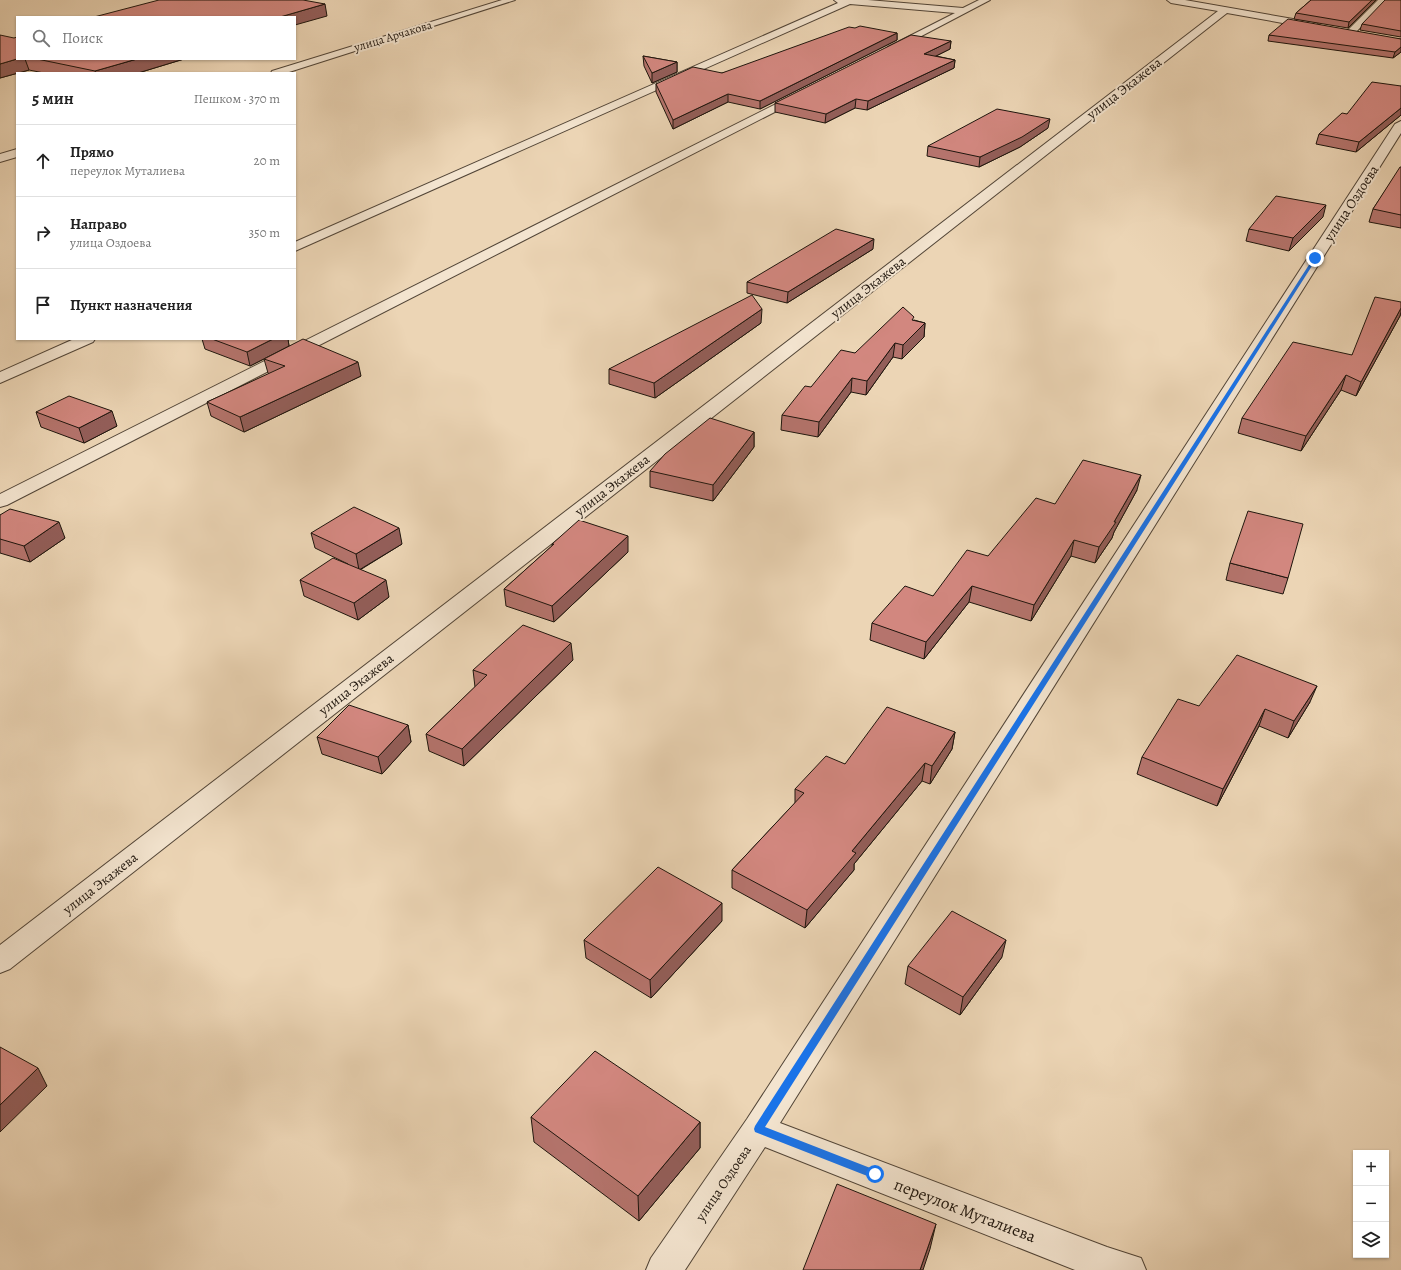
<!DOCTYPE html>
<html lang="ru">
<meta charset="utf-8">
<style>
body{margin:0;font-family:Alegreya,serif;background:#f6f6f6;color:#222}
.controls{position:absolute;right:12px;bottom:12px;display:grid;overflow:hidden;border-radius:0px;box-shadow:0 1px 3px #0004}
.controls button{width:36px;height:36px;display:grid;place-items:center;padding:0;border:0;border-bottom:1px solid #e0e0e0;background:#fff;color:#222;font:20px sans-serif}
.stop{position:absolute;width:12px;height:12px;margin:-9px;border:3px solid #1a73e8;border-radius:50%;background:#fff}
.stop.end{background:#1a73e8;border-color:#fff;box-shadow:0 1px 4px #0008}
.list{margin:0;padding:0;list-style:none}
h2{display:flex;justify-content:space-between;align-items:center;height:52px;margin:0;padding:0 16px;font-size:17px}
h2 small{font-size:13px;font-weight:400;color:#767676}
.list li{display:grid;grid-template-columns:26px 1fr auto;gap:12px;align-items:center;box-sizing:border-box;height:72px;padding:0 16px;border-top:1px solid #e0e0e0}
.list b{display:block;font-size:15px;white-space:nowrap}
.list p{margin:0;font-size:13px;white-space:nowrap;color:#767676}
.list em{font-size:13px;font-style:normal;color:#767676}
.icon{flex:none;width:22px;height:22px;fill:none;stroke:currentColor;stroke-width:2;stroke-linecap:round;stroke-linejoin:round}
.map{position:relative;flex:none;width:1401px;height:1270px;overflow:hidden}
.search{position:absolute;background:#fff;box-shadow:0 1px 3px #0004;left:16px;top:16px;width:280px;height:44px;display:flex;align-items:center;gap:10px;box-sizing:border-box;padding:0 14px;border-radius:0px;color:#767676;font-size:15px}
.panel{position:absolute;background:#fff;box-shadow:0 1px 3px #0004;left:16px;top:72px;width:280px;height:268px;border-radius:0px}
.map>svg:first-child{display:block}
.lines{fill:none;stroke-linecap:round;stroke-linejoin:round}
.street-casing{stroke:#524537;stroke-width:2}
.street{fill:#f3e4cf;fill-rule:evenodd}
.wall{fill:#b5746d;stroke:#1e150d}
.shaded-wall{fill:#935e59;stroke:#1e150d}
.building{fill:#d2877f;stroke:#1e150d}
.route{fill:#1a73e8}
.labels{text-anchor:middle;stroke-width:4;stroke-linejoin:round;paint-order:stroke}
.far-street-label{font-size:12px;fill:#1e150d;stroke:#f3e4cf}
.street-label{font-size:14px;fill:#1e150d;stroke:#f3e4cf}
.near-street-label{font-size:17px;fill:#1e150d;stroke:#f3e4cf}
</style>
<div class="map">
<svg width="1401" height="1270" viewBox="0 0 1401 1270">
<rect width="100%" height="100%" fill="#ecd5b5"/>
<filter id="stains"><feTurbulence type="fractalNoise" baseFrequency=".005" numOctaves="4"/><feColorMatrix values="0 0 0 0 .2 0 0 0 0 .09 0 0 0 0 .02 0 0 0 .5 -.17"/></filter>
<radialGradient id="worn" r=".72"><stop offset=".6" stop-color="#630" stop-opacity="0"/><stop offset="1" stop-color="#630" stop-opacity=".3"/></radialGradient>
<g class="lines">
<defs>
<path id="street" d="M502,0h13l-229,73h-15l1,-2z
M834,0h34l95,8 16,-8h11l-99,52 -3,-1 -2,-2 2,-2 67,-34 -105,-9 -555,247v-9l543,-239z
M1167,0h18l131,23 5,3 -5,3 -89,-16 -1217,956 -10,4v-28l1218,-934 -47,-8z
M1378,0h9l-33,34h-6v-4z
M802,91l4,1 1,2 -1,2 -799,409 -7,2v-13z
M1401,121v12l-621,990 327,124 34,11 5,12h-71l-310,-123 -80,123h-39l5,-12 96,-139 648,-995z
M17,149v8l-17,5v-8z
M74,339h21l-2,3 -93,41v-11z"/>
</defs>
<use href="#street" class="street-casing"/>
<use href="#street" class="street"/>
</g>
<path class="wall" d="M1311,0h65l-28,28 -54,-9 2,-6z
M1401,0v37l-41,-7 2,-6z
M897,33v7l-137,69 -32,-7 -55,27 -17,-37v-8l66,-11z
M0,35l17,24h167l-46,14h-94l-15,-3 -29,8z
M1269,35l132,4v13l-8,6 -125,-17z
M951,41l-1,8 -14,7 19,4 -1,8 -87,42 -12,-2 -30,15 -50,-11v-9z
M643,56l34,6v10l-25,11 -8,-17z
M1401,86v29l-45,37 -40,-8 3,-10 28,-20z
M1048,128l-28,19 -41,20 -52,-11 1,-10z
M1401,167v61l-32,-6 4,-13z
M1323,217l-34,34 -43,-10 3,-12z
M873,249l-86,54 -40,-10v-11z
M1401,302v10l-1,4 -44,80 -15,-6 -40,61 -63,-18 4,-15 110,-63z
M914,320l11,3 -1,14 -22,22 -9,-2 -27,38 -15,-3 -33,45 -37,-7 1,-15 29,-28 44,-34z
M761,323l-106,75 -46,-14v-15z
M202,339h86l1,7 72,30 -117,56 -33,-16 -4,-14 62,-28 -1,-1 -4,-14 -14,7 -45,-17z
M36,412l81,14 -33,17 -43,-16z
M754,432v15l-41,54 -63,-14v-16z
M1137,490l-23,42 -2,6 -17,25 -24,-7 -40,65 -62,-19 -45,57 -54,-19 2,-17 61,-27 55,-40 67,-52z
M0,515l65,23 -35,24 -30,-9z
M311,533l91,11 -42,26 29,27 -31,23 -54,-24 -4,-16 48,-16 -33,-16z
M552,544l76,8 -74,70 -48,-16 -2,-17 48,-43z
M1230,563l58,15 -5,16 -57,-14z
M573,660l-109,106 -35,-15 -3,-17 49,-47 -2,-17z
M1310,702l-22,36 -29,-12 -42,80 -80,-32 5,-17 57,-51z
M408,725l3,17 -29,32 -60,-20 -5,-17z
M955,732l-3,17 -22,35 -8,-3 -68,83v6l-49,58 -73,-40v-18l63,-67v-14l50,-25z
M722,921l-71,77 -65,-40 -2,-18z
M1002,957l-42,58 -55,-31 3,-18z
M531,1117l169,5v26l-61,73 -105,-79z"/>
<path class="shaded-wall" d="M1372,0h4l-28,28 1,-6z
M325,4l2,12 -32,9v-8h-15z
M897,33v7l-137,69v-8z
M951,41l-1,8 -26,13v-8z
M1401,47v5l-8,6 2,-6z
M17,59h8l4,11 -29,8v-14z
M137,59h47l-46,14h-42l-1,-2z
M955,60l-1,8 -87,42 1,-9z
M677,62v10l-25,11v-10z
M728,94v8l-55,27v-9z
M856,99l-1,9 -30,15 1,-9z
M1401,108v7l-45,37 3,-10z
M1050,119l-2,9 -28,19 -41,20 1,-10z
M1326,205l-3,12 -34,34 4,-13z
M874,239l-1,10 -86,54 1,-11z
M1401,308v4l-1,4 -44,80 5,-14z
M762,309l-1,14 -106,75 -1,-15z
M925,323l-1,14 -22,22 1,-14z
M273,339h15l1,7 -39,20 -3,-14z
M895,343l-2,14 -27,38 1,-14z
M358,362l3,14 -117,56 -4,-15z
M1346,375l-5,15 -40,61 5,-15z
M852,378l-1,14 -33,45 1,-15z
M112,411l5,15 -33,17 -5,-15z
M754,432v15l-41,54v-16z
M1141,475l-4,15 -23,42 -2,6 -17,25 4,-16 15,-25z
M59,522l6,16 -35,24 -6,-16z
M399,528l3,16 -43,26 -3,-16z
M628,536v16l-74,70 -2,-16z
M1074,540l-3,16 -40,65 3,-16z
M386,580l3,17 -31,23 -4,-17z
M972,586l-3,16 -45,57 2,-17z
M571,643l2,17 -109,106 -2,-17z
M1317,686l-7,16 -22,36 6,-17z
M1265,709l-6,17 -42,80 6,-17z
M408,725l3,17 -29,32 -4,-17z
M955,732l-3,17 -22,35 2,-18z
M925,763l-3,18 -68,83v6l-49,58 2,-18 45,-59z
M722,903v18l-71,77 -1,-18z
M1006,940l-4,17 -42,58 3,-18z
M38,1068l9,18 -47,46v-27z
M700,1122v26l-61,73 -1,-25z
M936,1224l-6,25 -7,21h-3z"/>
<path class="building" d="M159,0h144l22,4 -45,13h-186z
M1311,0h61l-23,22 -53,-9z
M1385,0h16v31l-39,-7z
M1288,19l113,20v8l-6,5 -126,-17z
M860,26l37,7 -137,68 -32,-7 -55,26 -17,-36 37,-17 29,6 127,-46 6,1z
M0,35l14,3 3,-1v22l-17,5z
M911,35l40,6 -27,13 31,6 -87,41 -12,-2 -30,15 -51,-11z
M643,56l34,6 -25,11z
M37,59h100l-42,12z
M1372,82l29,4v22l-42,34 -40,-8 23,-21 5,1z
M997,109l53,10 -28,18 -42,20 -52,-11z
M1400,167h1v48l-28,-6z
M1276,196l50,9 -33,33 -44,-9z
M836,229l38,10 -86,53 -41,-10z
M752,295l10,14 -108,74 -45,-14z
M1375,297l26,5v6l-40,74 -15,-7 -40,61 -64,-18 51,-76 59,13z
M903,307l11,10 -2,3 13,3 -22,22 -8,-2 -28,38 -15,-3 -33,44 -37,-7 23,-29 6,1 30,-37 14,3z
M212,339h61l-26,13z
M303,339l55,23 -118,55 -33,-15 78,-36 -21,-7z
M69,396l43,15 -33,17 -43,-16z
M710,418l44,14 -41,53 -63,-14 15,-17z
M1083,460l58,15 -27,47h2l-17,25 -25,-7 -40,65 -62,-19 -46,56 -54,-19 33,-37 28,10 34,-46 21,6 48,-58 19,6z
M354,507l45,21 -43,26 -45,-21z
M10,509l49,13 -35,24 -24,-7v-24z
M1248,511l55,13 -15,54 -58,-15z
M579,520l49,16 -76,70 -48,-17 50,-45h-2z
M333,558l53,22 -32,23 -54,-23z
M523,625l48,18 -109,106 -36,-15 61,-59 -14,-5z
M1237,655l80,31 -23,35 -29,-12 -42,80 -81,-32 36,-58 21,7z
M349,705l59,20 -30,32 -61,-20z
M887,707l68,25 -23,34 -7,-3 -73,88 4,2 -49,57 -75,-40 72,-77 -9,-4 31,-33 19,8z
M658,867l64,36 -72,77 -66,-40z
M952,911l54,29 -43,57 -55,-31z
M0,1047l38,21 -38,37z
M595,1051l105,71 -62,74 -107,-79z
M837,1184l99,40 -16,46h-117z"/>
<path class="route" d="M1314,257l3,1 -552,869 113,44 2,3 -2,4 -3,1 -120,-47 -1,-3 1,-3z"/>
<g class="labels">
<g class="far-street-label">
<text transform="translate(393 36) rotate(-17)" y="4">улица Арчакова</text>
</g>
<g class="street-label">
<text transform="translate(1124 88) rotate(-38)" y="5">улица Экажева</text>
<text transform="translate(1351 203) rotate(-57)" y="5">улица Оздоева</text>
<text transform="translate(868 287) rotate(-38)" y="5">улица Экажева</text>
<text transform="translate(612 485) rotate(-38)" y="5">улица Экажева</text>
<text transform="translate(356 684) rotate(-38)" y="5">улица Экажева</text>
<text transform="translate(100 883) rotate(-38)" y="5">улица Экажева</text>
<text transform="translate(723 1183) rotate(-56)" y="5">улица Оздоева</text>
</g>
<g class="near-street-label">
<text transform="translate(965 1210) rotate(21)" y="6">переулок Муталиева</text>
</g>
</g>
<rect width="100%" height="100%" filter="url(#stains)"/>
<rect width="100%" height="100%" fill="url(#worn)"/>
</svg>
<div class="controls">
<button>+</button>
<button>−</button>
<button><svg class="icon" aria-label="layers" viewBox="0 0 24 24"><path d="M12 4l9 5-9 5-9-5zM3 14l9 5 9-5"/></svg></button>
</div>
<div class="stop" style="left:875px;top:1174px"></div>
<div class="stop end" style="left:1315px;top:258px"></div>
<div class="search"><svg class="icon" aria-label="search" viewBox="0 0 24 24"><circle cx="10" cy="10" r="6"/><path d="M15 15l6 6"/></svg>Поиск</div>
<section class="panel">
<h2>5 мин<small>Пешком · 370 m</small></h2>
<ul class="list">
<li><svg class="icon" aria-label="ahead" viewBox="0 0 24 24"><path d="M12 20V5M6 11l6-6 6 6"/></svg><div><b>Прямо</b><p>переулок Муталиева</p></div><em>20 m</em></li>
<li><svg class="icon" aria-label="right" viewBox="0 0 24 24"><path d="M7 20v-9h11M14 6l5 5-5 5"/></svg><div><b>Направо</b><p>улица Оздоева</p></div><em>350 m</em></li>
<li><svg class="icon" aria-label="arrive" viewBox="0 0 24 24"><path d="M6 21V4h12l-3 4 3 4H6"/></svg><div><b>Пункт назначения</b></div></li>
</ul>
</section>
</div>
